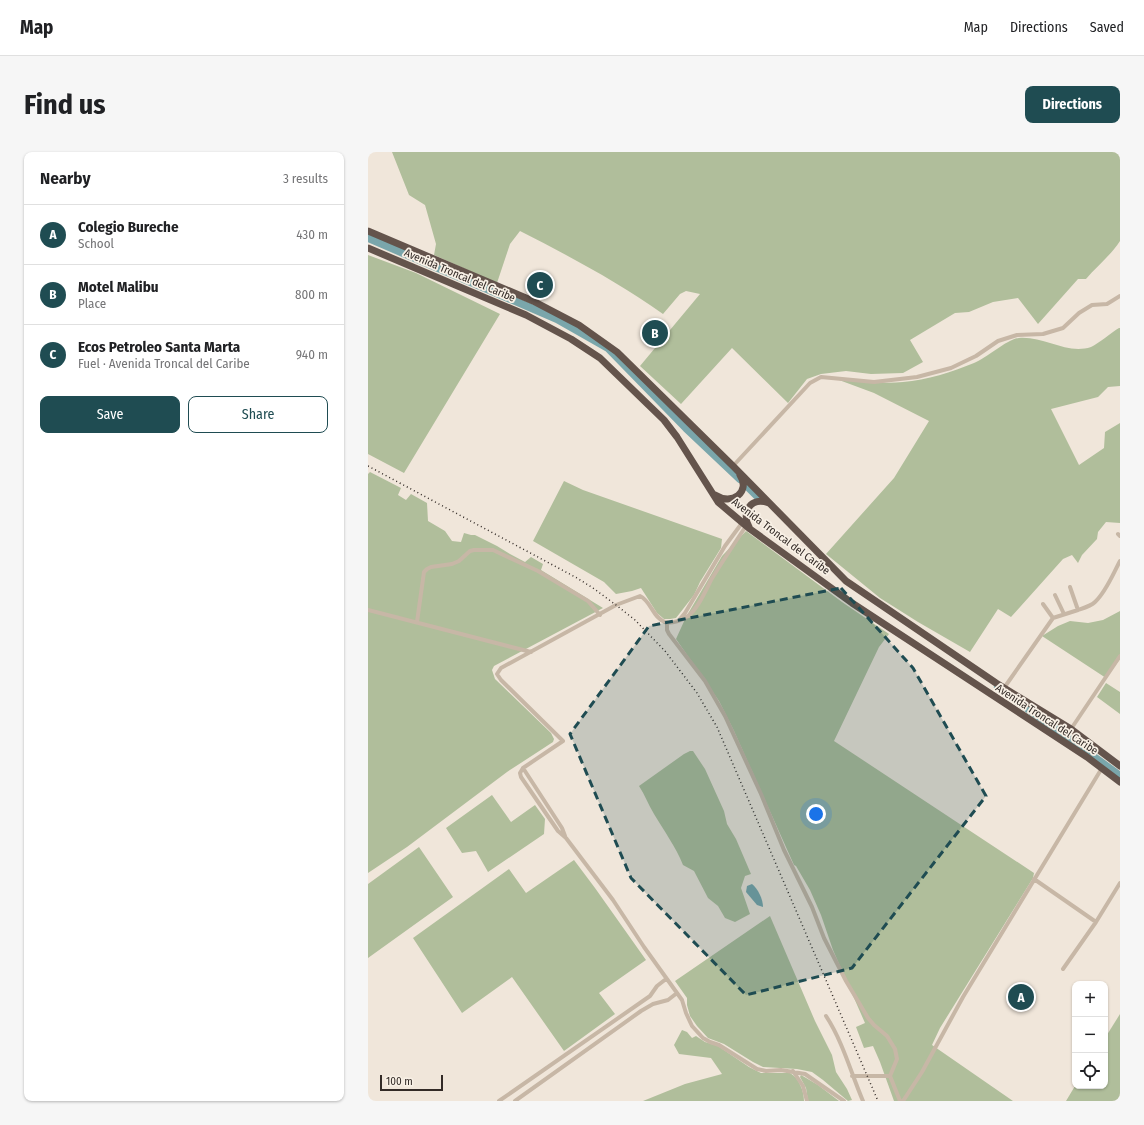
<!DOCTYPE html>
<meta charset="utf-8">
<style>
body{margin:0;font-family:"Fira Sans Condensed",sans-serif;background:#f6f6f6;color:#202124}
.controls{position:absolute;right:12px;bottom:12px;display:grid;overflow:hidden;border-radius:8px;box-shadow:0 1px 3px #0004}
.controls button{width:36px;height:36px;display:grid;place-items:center;padding:0;border:0;border-bottom:1px solid #e0e0e0;background:#fff;color:#202124;font:20px sans-serif}
.scale{position:absolute;left:12px;bottom:10px;width:63px;box-sizing:border-box;padding-left:4px;border:2px solid #332b27;border-top:0;font-size:11px;line-height:14px;white-space:nowrap;color:#332b27;-webkit-text-stroke:3px #f8f0e5;paint-order:stroke}
.you{position:absolute;left:448px;top:662px;width:14px;height:14px;margin:-10px;border:3px solid #fff;border-radius:50%;background:#1a73e8;box-shadow:0 0 0 6px #1a73e833}
.badge{display:grid;place-items:center;width:26px;height:26px;border-radius:50%;background:#1f4c52;color:#fff;font-size:13px;font-weight:700}
.pin{position:absolute;translate:-50% -50%;border:2px solid #fff;box-shadow:0 1px 4px #0006}
.list{margin:0;padding:0;list-style:none}
h2{display:flex;justify-content:space-between;align-items:center;height:52px;margin:0;padding:0 16px;font-size:17px}
h2 small{font-size:13px;font-weight:400;color:#757577}
.list li{display:grid;grid-template-columns:26px 1fr auto;gap:12px;align-items:center;box-sizing:border-box;height:60px;padding:0 16px;border-top:1px solid #e0e0e0}
.list b{display:block;font-size:15px;white-space:nowrap}
.list p{margin:0;font-size:13px;white-space:nowrap;color:#757577}
.list em{font-size:13px;font-style:normal;color:#757577}
.actions{display:flex;gap:8px;padding:12px 16px}
.actions a{flex:1;padding:9px 0;border:1px solid #1f4c52;border-radius:8px;text-align:center;font-size:14px;color:#1f4c52}
.actions .main{background:#1f4c52;color:#fff}
.icon{flex:none;width:22px;height:22px;fill:none;stroke:currentColor;stroke-width:2;stroke-linecap:round;stroke-linejoin:round}
.map{position:relative;flex:none;width:752px;height:949px;overflow:hidden;border-radius:8px}
header{display:flex;align-items:center;gap:24px;box-sizing:border-box;height:56px;padding:0 20px;background:#fff;border-bottom:1px solid #e0e0e0}
header strong{font-size:19px}
nav{display:flex;gap:22px;margin-inline-start:auto;font-size:14px}
.intro{display:flex;align-items:center;justify-content:space-between;box-sizing:border-box;height:96px;padding:0 24px}
h1{margin:0;font-size:28px}
.button{padding:10px 18px;border-radius:8px;background:#1f4c52;color:#fff;font-size:14px;font-weight:700}
main{display:flex;gap:24px;padding:0 24px}
aside{flex:1;background:#fff;border-radius:8px;box-shadow:0 1px 3px #0004}
.map>svg:first-child{display:block}
.green{fill:#b0be9b}
.water{fill:#7aa6ab}
.lines{fill:none;stroke-linecap:round;stroke-linejoin:round}
.river{stroke:#7aa6ab;stroke-width:8}
.minor{stroke:#c7b7a6;stroke-width:4}
.trunk{stroke:#64544c;stroke-width:7}
.rail{stroke:#332b27;stroke-width:1.5;stroke-dasharray:1 3;stroke-linecap:butt}
.marked{fill:#1f4c52;fill-opacity:0.2;stroke:#1f4c52;stroke-width:3;stroke-dasharray:8 5;stroke-linejoin:round}
.labels{text-anchor:middle;stroke-width:3.5;stroke-linejoin:round;paint-order:stroke}
.street-label{font-size:11px;fill:#332b27;stroke:#f8f0e5}
</style>
<header>
<strong>Map</strong>
<nav><a>Map</a><a>Directions</a><a>Saved</a></nav>
</header>
<div class="intro"><h1>Find us</h1><a class="button">Directions</a></div>
<main>
<aside>
<h2>Nearby<small>3 results</small></h2>
<ul class="list">
<li><span class="badge">A</span><div><b>Colegio Bureche</b><p>School</p></div><em>430 m</em></li>
<li><span class="badge">B</span><div><b>Motel Malibu</b><p>Place</p></div><em>800 m</em></li>
<li><span class="badge">C</span><div><b>Ecos Petroleo Santa Marta</b><p>Fuel · Avenida Troncal del Caribe</p></div><em>940 m</em></li>
</ul>
<div class="actions"><a class="main">Save</a><a>Share</a></div>
</aside>
<div class="map">
<svg width="752" height="949" viewBox="0 0 752 949">
<rect width="100%" height="100%" fill="#f0e6da"/>
<path class="green" d="M24,0h728v89c-9,14 -23,25 -34,38h-8l-40,45 -20,-26 -25,4 -24,10 -14,1 -45,27 13,22 -20,11 -32,1 -25,-3 -25,3 -14,5 -19,24 -56,-55 -51,56 -41,-38 60,-72 -14,-3 -6,3 -17,20c-45,-32 -94,-58 -143,-83l-10,13 -13,39 -63,-28 2,-11 -11,-39 -16,-10z
M0,103l48,18 84,41 -96,159 -36,-19z
M751,176h1v58l-12,1 -10,10 -47,12 28,56 25,-17 1,-16 15,-9v100l-14,-1 -8,10 -1,7 -15,16 -4,8 -6,-8 -9,4 -52,58 -13,-8 -28,43 -52,-30 -38,-24 -54,-44 68,-76 35,-57 -55,-28 -35,-13c20,1 45,4 64,2 24,-2 49,-10 71,-19 12,-4 33,-24 45,-25 25,-2 48,17 72,9 7,-3 21,-15 28,-19z
M2,320l31,16 -3,7 8,5 5,-6 16,9 1,18 17,10 7,10 9,1 3,-9 7,2h4l22,11 13,8 15,8 6,-5 12,7 -2,6 62,38 -109,58 -2,4 3,9 56,54 3,6 -1,3 -46,30 -100,75 -39,26v-399z
M196,329l19,9 139,49 -1,9 -21,34 -6,13 -18,23 -6,1h-6l-7,-6 -16,-25 -9,3 -16,3 -12,-12 -71,-41z
M378,379l96,71 47,32 -10,13 -45,94 200,132 -1,5 -93,150 -8,17 81,56h-119l-14,-39 -7,-16 -9,2 -8,-21 9,-4 -32,-73 -12,-35 -11,-25 -14,-24 -2,-1 -60,-134 -15,-30 -43,-62 10,-22 36,-61z
M752,459v48l-14,19 -64,-42 16,-10 12,-5 18,2 15,-3z
M738,531l14,9v22l-23,-17z
M322,599h3l12,18 19,42 3,13 9,15 15,35 -6,2 -4,12 9,26 -15,8 -10,-4 -7,-12 -10,-8 -14,-27 -11,-6c-7,-18 -19,-34 -29,-51 -6,-10 -9,-19 -15,-28l45,-32z
M124,643l19,27 24,-17 10,14 -1,15 -56,38 -12,-21 -14,2 -16,-25z
M51,695l34,50 -85,61v-74z
M206,708l21,28 51,72 -47,33 16,21 -51,37 -52,-74 -50,36 -49,-75 96,-69 17,24z
M402,764l45,105 17,34 4,17 11,17 5,11 -4,1 -25,-21 -11,-8 -15,-3 -34,-2 -10,-5 -29,-18 -16,-6 -11,-12 -7,-10 -3,-11v-7l-12,-17z
M752,862v87h-54l9,-15h30v-48z
M314,878l5,2 5,6 4,-2 9,6 13,4 31,21 12,6h29c9,5 14,18 14,28h-161l42,-17 37,-10 -11,-16 -32,-4 -5,-9z
M433,923l17,10 21,16h-31l-2,-13 -6,-11z"/>
<path class="water" d="M384,732c6,5 11,15 11,23l-6,-2 -11,-13 1,-6z"/>
<g class="lines">
<path class="river" d="M0,86l189,81 51,29 78,80 54,51
M377,332l15,15
M630,535l122,89"/>
<path class="minor" d="M365,314l77,-83 11,-6 53,5 43,-5 34,-9 25,-12 22,-15 19,-6 26,-1 20,-6 16,-15 13,-8 15,-1 13,-8
M378,374c-12,18 -24,36 -35,54 -6,12 -13,28 -23,36 -5,4 -17,8 -23,6 -12,-4 -14,-21 -25,-26l-24,9 -115,63 -4,6 4,6 62,61 -40,27 -3,5 1,4 37,54 8,7 47,62 31,47 33,46 5,7 4,13 6,13 11,12 7,4 9,3 38,24 9,2 15,-1 24,4 39,27
M750,382l2,2
M702,435l8,23c6,-2 13,-4 17,-8 11,-10 18,-28 25,-41
M687,443l9,19
M675,452l10,14
M0,458l163,42
M312,467l5,-6 40,-67 17,-23
M49,470l7,-50 3,-3 4,-2 21,-3 7,-3 11,-10 4,-1h19l45,21 50,30 12,14
M299,470v8l2,4 36,47 20,35 36,78 23,56 28,57 12,31 22,43 22,37 6,7 13,11 8,13 2,10 -7,17 10,25
M636,536l49,-70 25,-8
M703,577l49,-73
M155,616l39,60 3,8
M666,727l62,43
M695,817l33,-47 24,-39
M458,864c17,26 25,57 37,85
M425,919l10,15 4,15
M484,924h38
M131,949l151,-105 7,-10 9,-7
M147,949l126,-90 12,-7 15,-4 9,-7
M535,949l19,-29 41,-75 139,-229"/>
<path class="trunk" d="M0,79l165,70 46,24 38,27 116,114 113,115 150,102 75,46 49,37
M0,96l158,67 45,24 29,19 64,62 13,17 41,65 13,11 19,16 102,74 235,154 33,25
M347,343c17,11 36,-3 25,-20
M381,375c-8,-15 2,-31 20,-24"/>
<path class="rail" d="M0,314l209,112 16,10 23,17 19,15 30,31 32,42 20,34 161,374"/>
</g>
<path class="marked" d="M473,436l72,80 73,128 -134,172 -106,27 -115,-117 -61,-144 79,-108z"/>
<g class="labels">
<g class="street-label">
<text transform="translate(92 123) rotate(23)" y="4">Avenida Troncal del Caribe</text>
<text transform="translate(413 384) rotate(37)" y="4">Avenida Troncal del Caribe</text>
<text transform="translate(679 567) rotate(33)" y="4">Avenida Troncal del Caribe</text>
</g>
</g>
</svg>
<div class="controls">
<button>+</button>
<button>−</button>
<button><svg class="icon" aria-label="locate" viewBox="0 0 24 24"><circle cx="12" cy="12" r="6"/><path d="M12 2v4M12 18v4M2 12h4M18 12h4"/></svg></button>
</div>
<div class="scale">100 m</div>
<div class="you"></div>
<div class="pin badge" style="left:653px;top:845px">A</div>
<div class="pin badge" style="left:287px;top:181px">B</div>
<div class="pin badge" style="left:172px;top:133px">C</div>
</div>
</main>
